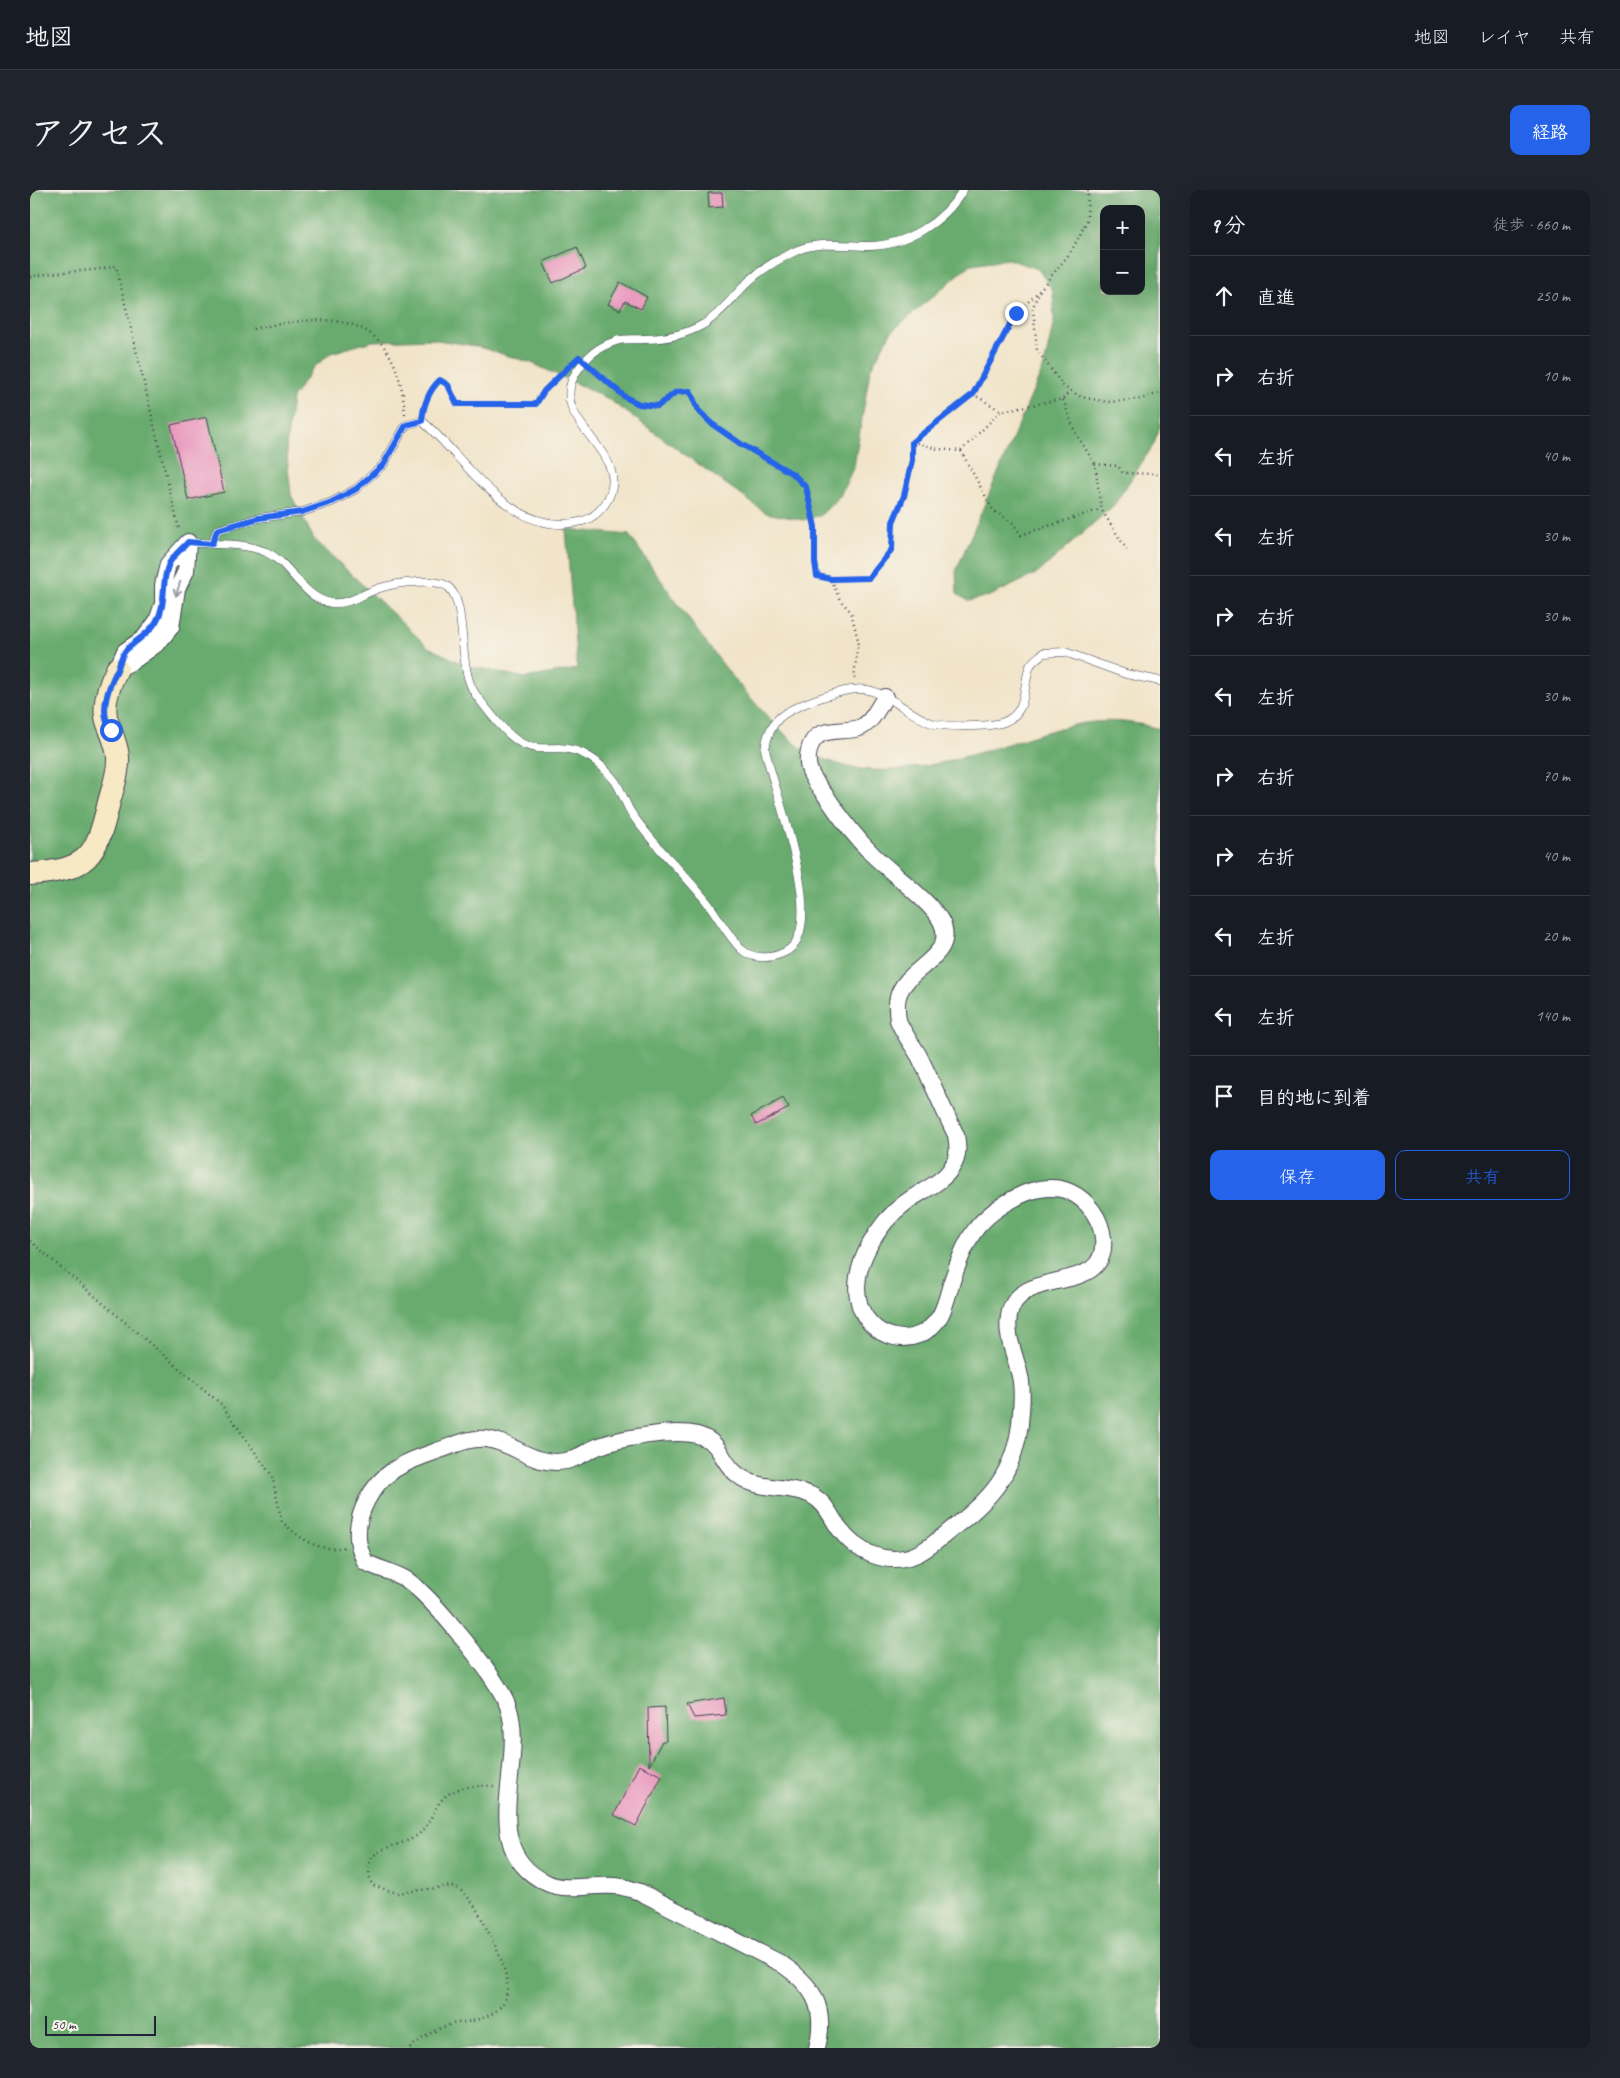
<!DOCTYPE html>
<html lang="ja">
<meta charset="utf-8">
<style>
body{margin:0;font-family:Caveat,"Klee One",sans-serif;background:#20242c;color:#f1f3f6}
.controls{position:absolute;right:15px;top:15px;display:grid;overflow:hidden;border-radius:10px;box-shadow:0 5px 20px #0002}
.controls button{width:45px;height:45px;display:grid;place-items:center;padding:0;border:0;border-bottom:1px solid #363941;background:#171b24;color:#f1f3f6;font:25px sans-serif}
.scale{position:absolute;left:15px;bottom:12px;width:111px;box-sizing:border-box;padding-left:5px;border:2px solid #22223b;border-top:0;font-size:14px;line-height:18px;white-space:nowrap;color:#22223b;-webkit-text-stroke:4px #f7f3e8;paint-order:stroke}
.stop{position:absolute;width:15px;height:15px;margin:-11px;border:4px solid #2563eb;border-radius:50%;background:#fff}
.stop.end{background:#2563eb;border-color:#fff;box-shadow:0 1px 5px #0008}
.list{margin:0;padding:0;list-style:none}
h2{display:flex;justify-content:space-between;align-items:center;height:65px;margin:0;padding:0 20px;font-size:21px}
h2 small{font-size:16px;font-weight:400;color:#9ea1a6}
.list li{display:grid;grid-template-columns:32px 1fr auto;gap:15px;align-items:center;box-sizing:border-box;height:80px;padding:0 20px;border-top:1px solid #363941}
.list b{display:block;font-size:19px;white-space:nowrap}
.list em{font-size:16px;font-style:normal;color:#9ea1a6}
.actions{display:flex;gap:10px;padding:15px 20px}
.actions a{flex:1;padding:11px 0;border:1px solid #2563eb;border-radius:10px;text-align:center;font-size:18px;color:#2563eb}
.actions .main{background:#2563eb;color:#fff}
.icon{flex:none;width:28px;height:28px;fill:none;stroke:currentColor;stroke-width:2;stroke-linecap:round;stroke-linejoin:round}
.map{position:relative;flex:none;width:1130px;height:1858px;overflow:hidden;border-radius:10px}
header{display:flex;align-items:center;gap:30px;box-sizing:border-box;height:70px;padding:0 25px;background:#171b24;border-bottom:1px solid #363941}
header strong{font-size:24px}
nav{display:flex;gap:28px;margin-inline-start:auto;font-size:18px}
.intro{display:flex;align-items:center;justify-content:space-between;box-sizing:border-box;height:120px;padding:0 30px}
h1{margin:0;font-size:35px}
.button{padding:12px 22px;border-radius:10px;background:#2563eb;color:#fff;font-size:18px;font-weight:700}
main{display:flex;gap:30px;padding:0 30px}
aside{flex:1;background:#171b24;border-radius:10px;box-shadow:0 5px 20px #0002}
.map>svg:first-child{display:block}
.forest{fill:#69ab6e;stroke:#466654;fill-rule:evenodd}
.building{fill:#e998be}
.lines{fill:none;stroke-linecap:round;stroke-linejoin:round}
.lane-casing{stroke:#413f50;stroke-width:9}
.street-casing{stroke:#413f50;stroke-width:18}
.secondary-casing{stroke:#413f50;stroke-width:24}
.path{stroke:#413f50;stroke-width:2.5;stroke-dasharray:1 4;stroke-linecap:butt}
.lane{stroke:#fff;stroke-width:8}
.street{stroke:#fff;stroke-width:16}
.secondary{stroke:#f6e9c3;stroke-width:22}
.oneway{stroke:#9c9ca7}
.route{stroke:#2563eb;stroke-width:6}
</style>
<header>
<strong>地図</strong>
<nav><a>地図</a><a>レイヤ</a><a>共有</a></nav>
</header>
<div class="intro"><h1>アクセス</h1><a class="button">経路</a></div>
<main>
<div class="map">
<svg width="1130" height="1858" viewBox="0 0 1130 1858">
<rect width="100%" height="100%" fill="#f7f3e8"/>
<filter id="ink" filterUnits="userSpaceOnUse"><feTurbulence type="fractalNoise" baseFrequency=".02" numOctaves="2"/><feDisplacementMap in="SourceGraphic" scale="10" xChannelSelector="R" yChannelSelector="G"/><feConvolveMatrix kernelMatrix="1 2 1 2 8 2 1 2 1" color-interpolation-filters="sRGB"/></filter>
<filter id="wash" filterUnits="userSpaceOnUse"><feTurbulence type="fractalNoise" baseFrequency=".0096" numOctaves="4" result="noise"/><feDisplacementMap in="SourceGraphic" scale="20" xChannelSelector="R" yChannelSelector="G"/><feGaussianBlur stdDeviation="1.12" result="paint"/><feColorMatrix in="noise" values="0 0 0 0 0 0 0 0 0 0 0 0 0 0 0 0 0 1.4 0 .05"/><feComposite in="paint" operator="in"/></filter>
<g filter="url(#wash)">
<rect width="100%" height="100%" fill="#f1e4c9"/>
<path class="forest" d="M0,0h1130v236l-6,18 -40,61 -76,68 -48,23 -22,5 -11,-7 -1,-23 88,-205 10,-45 -1,-30 -15,-22 -30,-10 -37,5 -80,68 -21,38 -16,96 -14,30 -19,19 -18,5 -37,-7 -159,-115 -75,-35 -56,-17 -45,-7 -59,2 -41,12 -18,15 -21,30 -6,49 5,48 23,44 114,108 37,18 60,13 52,-9 -11,-140 63,6c44,61 86,126 138,181 12,12 27,29 43,37 10,5 24,10 35,13 48,13 110,-6 156,-20 60,-18 96,-35 159,-17v1319h-1130zM1074,19h37v82h-37z"/>
<g id="blocks">
<path class="building" d="M678,3h14l1,14 -14,1z
M547,57l9,21 -33,15 -10,-21z
M590,92l27,15 -6,12 -16,-8 -5,9 -12,-6z
M177,227l17,75 -36,8 -17,-75z
M753,908l6,10 -33,17 -5,-9z
M694,1508l2,17 -32,3 -7,-14z
M635,1517l1,34h-4l-13,25 -1,-58z
M609,1575l23,11 -26,50 -22,-11z"/>
</g>
</g>
<g filter="url(#ink)">
<use href="#blocks" fill-opacity="0" stroke="#413f50" stroke-width="1"/>
<g class="lines">
<defs>
<path id="lane" d="M158,352c25,3 55,0 78,10 26,12 36,46 65,51 18,2 33,-10 49,-15 15,-5 54,-10 67,-2 22,15 9,83 29,109 11,14 31,42 47,49 12,6 23,4 36,4 25,1 41,14 56,33 7,10 10,23 17,33 22,33 54,60 78,92 10,14 19,31 31,43 12,11 30,10 44,3 46,-22 -13,-165 -20,-203 2,-12 5,-22 14,-31 15,-13 70,-33 89,-28 22,5 40,23 61,32 13,6 62,5 75,0 25,-10 18,-36 26,-56 2,-5 9,-9 13,-13l22,-1 61,22 34,7
M182,354l5,-14 42,-12 43,-6 30,-10 24,-13 27,-24 23,-40 16,-4c45,38 90,120 161,100 10,-3 16,-9 22,-17 35,-52 -63,-81 -28,-133 10,-15 21,-24 39,-30 8,-3 19,-1 28,-2 21,0 41,-4 60,-15 18,-11 30,-29 45,-43 14,-13 31,-23 49,-31 22,-9 47,-4 70,-4 38,0 76,-24 95,-56"/>
<path id="street" d="M87,479l16,-8 25,-18 13,-16 6,-38 9,-18 2,-29
M87,479l8,-18 19,-13 13,-17 6,-17v-19l5,-21 20,-22
M787,1858c10,-40 -3,-63 -37,-85l-140,-71c-6,-2 -12,-4 -18,-5 -24,-5 -53,6 -75,-4 -73,-34 -19,-120 -39,-177 -11,-29 -75,-108 -101,-126 -12,-8 -29,-11 -42,-18 -3,-7 -7,-16 -7,-24 -2,-24 14,-53 33,-66 13,-10 30,-15 46,-21 16,-5 32,-14 49,-12 31,4 46,28 80,22 11,-2 21,-10 31,-14 22,-9 78,-18 100,-12 26,7 23,27 41,40 21,17 50,9 73,20 14,7 19,20 27,32 18,26 51,41 81,26 12,-6 24,-17 34,-25 38,-29 61,-55 67,-104 1,-13 3,-28 1,-42 -3,-23 -16,-42 -12,-66 9,-53 100,-17 94,-78 -2,-19 -15,-38 -33,-46 -15,-7 -34,-4 -49,3 -45,22 -55,43 -70,89 -3,11 -6,23 -11,32 -23,38 -75,23 -82,-18 -6,-33 21,-76 47,-95 15,-12 37,-19 47,-36 7,-10 6,-21 4,-32 -13,-26 -24,-53 -37,-79 -6,-11 -17,-24 -21,-36 -1,-7 -2,-16 0,-23 7,-30 61,-40 43,-76 -11,-20 -50,-48 -68,-66 -18,-18 -33,-38 -47,-59 -9,-12 -20,-24 -18,-40 4,-33 31,-22 51,-28 12,-4 19,-20 26,-31"/>
<path id="secondary" d="M0,684c59,-4 66,-17 79,-72 4,-15 10,-30 9,-45 -1,-12 -6,-22 -10,-33 -7,-18 1,-39 9,-55"/>
</defs>
<use href="#lane" class="lane-casing"/>
<use href="#street" class="street-casing"/>
<use href="#secondary" class="secondary-casing"/>
<path class="path" d="M1058,0l-1,30 -8,17 -9,16 -30,37 -7,17 4,43 27,37 17,10 27,5 33,-3 19,-6
M0,87c28,-7 57,-4 86,-11l63,263
M223,139c83,-18 144,-17 152,85
M561,178c24,21 32,35 67,38l18,-14 14,-1 8,19 14,14 29,20 52,30 13,13 9,40v35l2,14 14,3 9,21 11,12 7,28 -4,39
M943,204l28,17
M1033,210l13,34 19,30 6,45 26,41
M393,222l7,-20 10,-12 8,5 9,19 68,1 11,-1 8,-13 18,-16
M882,252l26,7 23,2 40,-40 62,-12 7,-8
M931,261l32,59 20,13 8,12 80,-26
M1065,274l23,2 5,7 37,1
M802,389l37,-1 23,-29 1,-26 11,-28 9,-35 -1,-18 61,-48 44,-81 23,-23
M0,1051l191,163 51,72 10,46c19,17 37,31 63,25
M380,1858c11,-9 22,-17 36,-22 9,-4 20,-3 30,-6 48,-12 30,-52 15,-83 -9,-17 -19,-44 -39,-51l-55,7 -25,-8c-15,-43 27,-34 47,-51 8,-7 12,-17 17,-26 12,-22 35,-23 58,-22"/>
<use href="#lane" class="lane"/>
<use href="#street" class="street"/>
<use href="#secondary" class="secondary"/>
</g>
<defs><path id="oneway-shaft" d="M-6 0H5M1.5-3L5.5 0L1.5 3" fill="none" stroke-width="1.6" stroke-linecap="round" stroke-linejoin="round" transform="scale(1.25)"/></defs>
<use class="oneway" href="#oneway-shaft" transform="translate(148 399) rotate(107)"/>
</g>
<g class="lines" filter="url(#ink)">
<path class="route" d="M81,540c-13,-19 -2,-44 7,-62 2,-6 4,-14 8,-18 10,-10 22,-15 30,-28 11,-18 5,-38 12,-56 3,-9 14,-17 20,-24l24,2 5,-14 42,-12 43,-6 30,-10 24,-13 27,-24 23,-40 16,-4c1,-15 7,-31 18,-41l8,5 9,19h79l8,-13 35,-34 46,40 14,7 19,2 18,-14 14,-1 8,19 14,14 29,20 52,30 13,13 9,40v35l2,14 14,3 38,-1 23,-29 1,-27 11,-26 8,-36v-18l61,-48 43,-81"/>
</g>
</svg>
<div class="controls">
<button>+</button>
<button>−</button>
</div>
<div class="scale">50 m</div>
<div class="stop" style="left:81px;top:540px"></div>
<div class="stop end" style="left:986px;top:123px"></div>
</div>
<aside>
<h2>9 分<small>徒歩 · 660 m</small></h2>
<ul class="list">
<li><svg class="icon" aria-label="ahead" viewBox="0 0 24 24"><path d="M12 20V5M6 11l6-6 6 6"/></svg><div><b>直進</b></div><em>250 m</em></li>
<li><svg class="icon" aria-label="right" viewBox="0 0 24 24"><path d="M7 20v-9h11M14 6l5 5-5 5"/></svg><div><b>右折</b></div><em>10 m</em></li>
<li><svg class="icon" aria-label="left" viewBox="0 0 24 24"><path d="M17 20v-9H6M10 6l-5 5 5 5"/></svg><div><b>左折</b></div><em>40 m</em></li>
<li><svg class="icon" aria-label="left" viewBox="0 0 24 24"><path d="M17 20v-9H6M10 6l-5 5 5 5"/></svg><div><b>左折</b></div><em>30 m</em></li>
<li><svg class="icon" aria-label="right" viewBox="0 0 24 24"><path d="M7 20v-9h11M14 6l5 5-5 5"/></svg><div><b>右折</b></div><em>30 m</em></li>
<li><svg class="icon" aria-label="left" viewBox="0 0 24 24"><path d="M17 20v-9H6M10 6l-5 5 5 5"/></svg><div><b>左折</b></div><em>30 m</em></li>
<li><svg class="icon" aria-label="right" viewBox="0 0 24 24"><path d="M7 20v-9h11M14 6l5 5-5 5"/></svg><div><b>右折</b></div><em>70 m</em></li>
<li><svg class="icon" aria-label="right" viewBox="0 0 24 24"><path d="M7 20v-9h11M14 6l5 5-5 5"/></svg><div><b>右折</b></div><em>40 m</em></li>
<li><svg class="icon" aria-label="left" viewBox="0 0 24 24"><path d="M17 20v-9H6M10 6l-5 5 5 5"/></svg><div><b>左折</b></div><em>20 m</em></li>
<li><svg class="icon" aria-label="left" viewBox="0 0 24 24"><path d="M17 20v-9H6M10 6l-5 5 5 5"/></svg><div><b>左折</b></div><em>140 m</em></li>
<li><svg class="icon" aria-label="arrive" viewBox="0 0 24 24"><path d="M6 21V4h12l-3 4 3 4H6"/></svg><div><b>目的地に到着</b></div></li>
</ul>
<div class="actions"><a class="main">保存</a><a>共有</a></div>
</aside>
</main>
